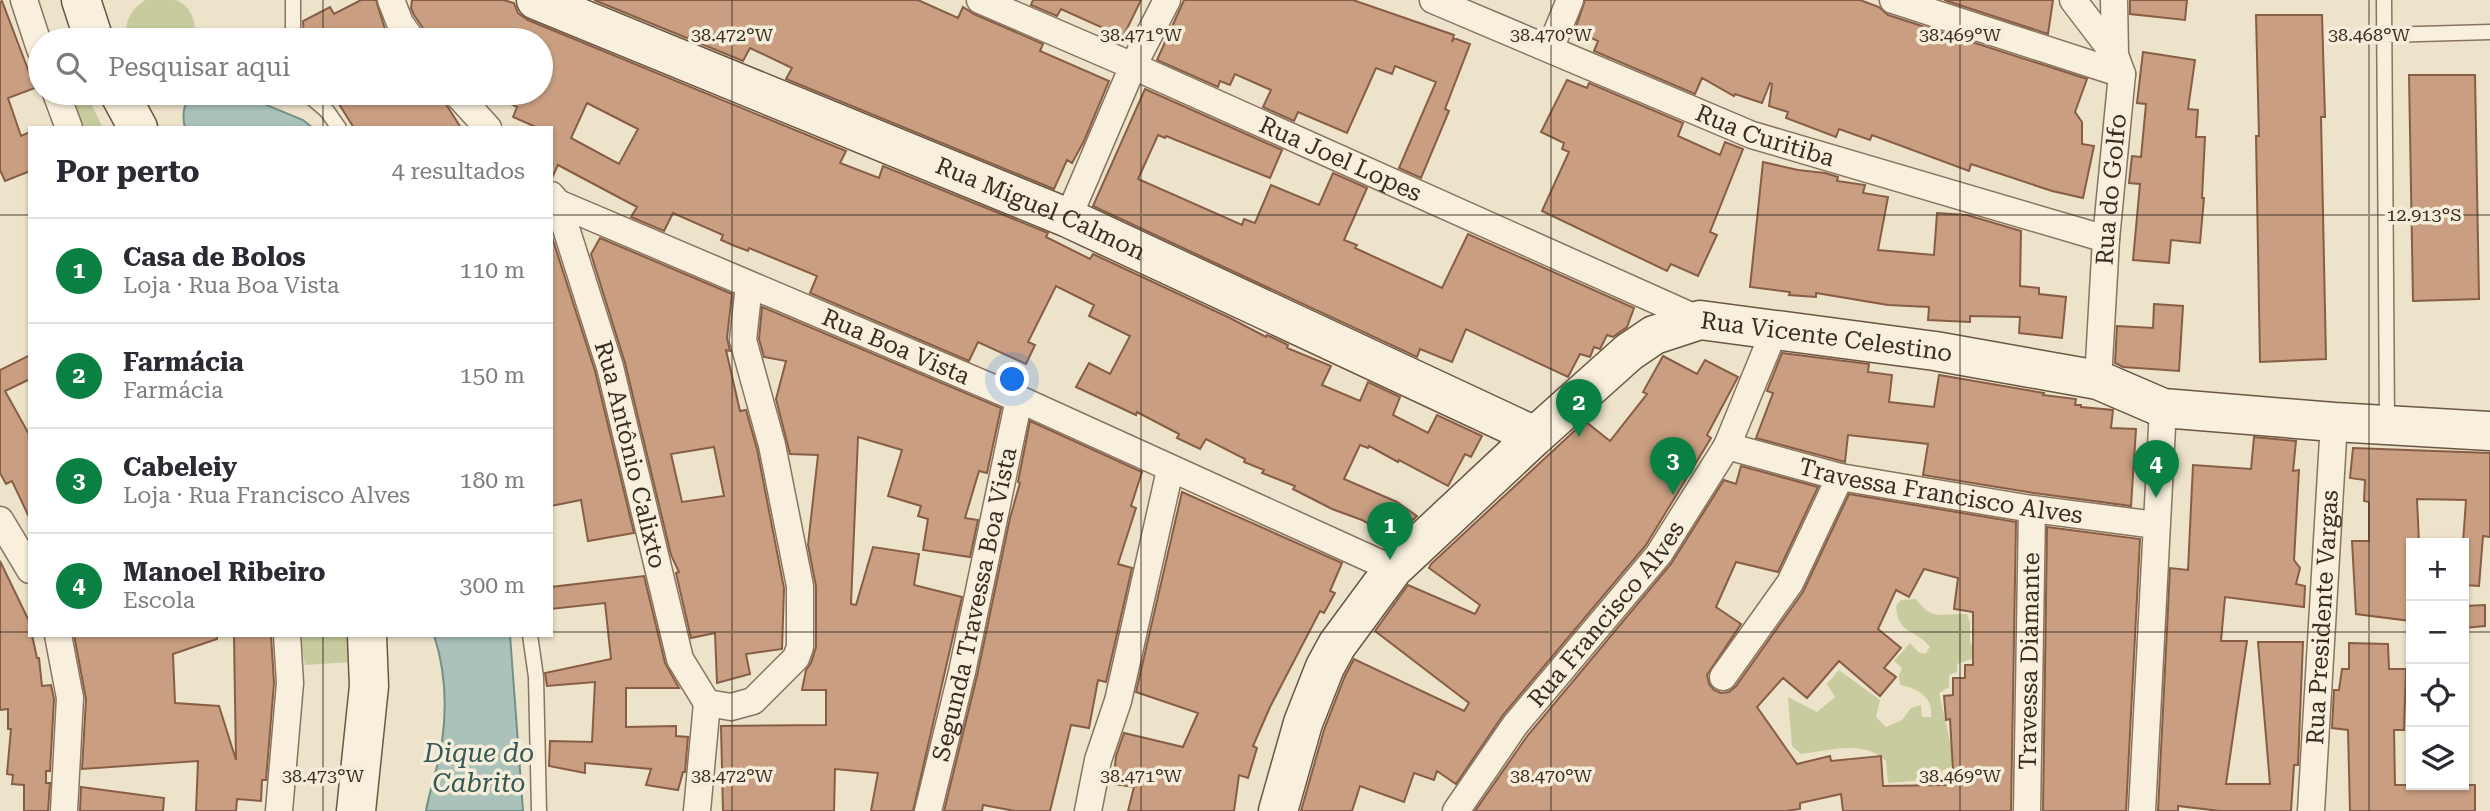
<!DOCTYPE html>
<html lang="pt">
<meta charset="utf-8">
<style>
body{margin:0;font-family:"Roboto Serif",serif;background:#f2f2f3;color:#2b2b33}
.controls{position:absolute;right:21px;bottom:21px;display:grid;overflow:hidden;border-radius:0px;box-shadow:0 2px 5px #0004}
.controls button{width:63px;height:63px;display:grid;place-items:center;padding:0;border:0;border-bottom:2px solid #e1e1e2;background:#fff;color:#2b2b33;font:35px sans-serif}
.you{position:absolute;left:1013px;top:380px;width:24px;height:24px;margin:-18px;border:5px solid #fff;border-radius:50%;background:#1a73e8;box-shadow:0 0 0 10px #1a73e833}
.badge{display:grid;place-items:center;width:46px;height:46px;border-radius:50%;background:#0b8043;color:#fff;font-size:23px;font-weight:700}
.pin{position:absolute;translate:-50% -58px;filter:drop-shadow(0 2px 4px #0008)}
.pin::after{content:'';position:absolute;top:37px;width:24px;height:21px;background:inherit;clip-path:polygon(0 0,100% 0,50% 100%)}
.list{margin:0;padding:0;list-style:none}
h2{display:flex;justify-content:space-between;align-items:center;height:91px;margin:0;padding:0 28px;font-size:30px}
h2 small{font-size:23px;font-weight:400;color:#7c7c81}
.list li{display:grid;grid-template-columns:46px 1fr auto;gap:21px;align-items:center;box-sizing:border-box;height:105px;padding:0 28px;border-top:2px solid #e1e1e2}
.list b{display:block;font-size:26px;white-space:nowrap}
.list p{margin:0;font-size:23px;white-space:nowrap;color:#7c7c81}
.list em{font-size:23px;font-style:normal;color:#7c7c81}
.icon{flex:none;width:38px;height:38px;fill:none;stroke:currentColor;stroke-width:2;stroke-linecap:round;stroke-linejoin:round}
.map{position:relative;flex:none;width:2490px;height:811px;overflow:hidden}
.search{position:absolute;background:#fff;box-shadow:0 2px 5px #0004;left:28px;top:28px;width:525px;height:77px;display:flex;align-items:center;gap:18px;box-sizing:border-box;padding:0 24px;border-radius:38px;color:#7c7c81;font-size:26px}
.panel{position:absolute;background:#fff;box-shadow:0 2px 5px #0004;left:28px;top:126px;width:525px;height:511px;border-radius:0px}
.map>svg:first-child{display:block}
.green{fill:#c7cb9e}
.water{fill:#aac2ba;stroke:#719088;stroke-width:2}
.building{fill:#c99e81;stroke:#875e45;stroke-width:2;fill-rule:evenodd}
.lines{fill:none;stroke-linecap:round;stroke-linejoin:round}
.lane-casing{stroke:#89745f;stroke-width:17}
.street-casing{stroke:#89745f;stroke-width:29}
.secondary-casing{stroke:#6b5642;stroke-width:41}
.lane{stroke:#f8efdd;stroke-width:14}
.street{stroke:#f8efdd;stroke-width:26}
.secondary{stroke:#f8efdd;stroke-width:38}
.ticks{fill:none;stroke:#3a2d21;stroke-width:2;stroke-opacity:0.45}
.labels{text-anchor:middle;stroke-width:7;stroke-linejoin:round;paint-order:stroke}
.street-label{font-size:24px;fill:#3a2d21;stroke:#f5ecd9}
.water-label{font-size:26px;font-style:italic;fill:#325956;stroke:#f5ecd9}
.ticks-label{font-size:18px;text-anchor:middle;fill:#3a2d21;stroke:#f5ecd9;stroke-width:7;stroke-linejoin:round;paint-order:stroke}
</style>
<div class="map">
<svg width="2490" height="811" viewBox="0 0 2490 811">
<rect width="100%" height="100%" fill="#ede2ca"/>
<path class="green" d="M145,0c10,0 22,0 30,0 17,5 23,26 19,40h-67c-4,-18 4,-30 18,-40z
M67,93h19l17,35h-21z
M1916,599c17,23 25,14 51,15l3,9v20l3,3 1,12 -17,6v8l-8,3v12l-10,6 15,66 -1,7 -10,4 -5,9 -50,4 -2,-22c-23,-22 -56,-10 -85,-7l-9,-8 -4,-49 29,15 18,-15 -8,-13 12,-14 41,30 -4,17 10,10 16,-7 9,-12 10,-3 1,12h9c3,-20 -14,-29 -31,-32l-1,-10 3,-7 -8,-7 16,-18 8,9 7,2 5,-7c-13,-18 -32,-11 -34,-41l5,-6z
M299,635h48l4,27 -46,3z"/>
<path class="water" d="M194,93l46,1 63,26 10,8h-128c-3,-12 -2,-27 9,-35z
M434,635h76l13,176h-97c4,-23 13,-46 16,-69 5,-35 3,-73 -8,-107z"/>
<path class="building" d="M361,0h15l9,29 8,11h-89l-1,-19 27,-14 4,7z
M412,0h91l11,3 4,10 10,7 318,131 -6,12 39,15 4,-12 165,67 -2,4 44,22 3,-5 137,64 36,19 1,-2 21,10 -1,3 44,18 -9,19 38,16 8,-19 32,15 -7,18 35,18 9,-18 45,21 -11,21 -6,-3 -17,32 -49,-26 -1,2 -29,-16 -1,2 -8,-3 -16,34 53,23 20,14 -24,23 -31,-19 -30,-11 -39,-20 2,-3 -33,-13 2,-3 -20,-8 1,-3 -39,-20 -6,10 -23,-11 2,-4 -42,-22 -1,3 -60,-28 13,-24 21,11 20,-38 -41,-20 5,-11 -38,-19 -28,56 7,3 -9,19 -48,-22 -9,19 -159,-68 7,-17 -68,-28 -1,3 -13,-5 -14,-6 2,-5 -50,-22 -9,18 -33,-14 6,-10 -79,-42 -7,15v-52h-13l-25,-11 4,-10 -27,-14h51v-53h-68l-48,-9 -11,-16 -3,-7zM587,103l51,26 -19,35 -48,-26z
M594,0h324l40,18 5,-11 11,7 69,30 -3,7 69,30 -25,60 -12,22 -5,-3 -13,29 -268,-110 6,-11 -42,-20 -7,13z
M1033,0h108l-18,37 -62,-28 -4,7 -26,-11z
M1184,0h169l101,35 -2,7 2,-4 16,6 -25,65 4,2 -28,67 -22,-10 37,-86 -41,-16 -3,8 -16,-6 -29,65 -49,-21 -4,9 -31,-14 8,-17 -36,-16 -5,11 -10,-4 -2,6 -61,-27z
M1585,0h275l19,7 9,8 199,64 -12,33 7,10v22l12,2 -11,52 -31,-7 -81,-27 -2,7 -97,-36 -2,5 -31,-11 -3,8 -50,-19 2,-6 -19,-6 3,-22 -2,-1 -8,20 -27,-9 -1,2 -32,-18 -7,16 -101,-43 4,-10 -23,-11z
M1944,0h109l-5,34z
M2130,0h57l-2,20 -55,-6z
M2,1l33,87 -27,10 13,38 9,-4v39l-25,10 -5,-11v-168z
M2256,15h66l3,102h-4l5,242 -66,3 -4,-226h3z
M2143,52l52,8 -7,49 10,1 -2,27h9l-3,61h2l-4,45 -29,-3 -2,23 -36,-3 7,-76 -11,-1 3,-27 9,1 5,-53 -9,-1z
M2409,75h66l4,224 -66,2z
M1567,80l20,8 2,-5 94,40 -5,13 42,19 5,-13 18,7 -33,83 7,3 -19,41 -27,-12 -4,7 -125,-60 27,-59 -7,-3 2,-6 -23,-11z
M1145,89l137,61 -12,28 -104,-42 -1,2 -7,-3 -20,44 104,46 2,-6 11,4 16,-38 48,20 14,-32 34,15 -23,52 13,5 -2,3 87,40 26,-54 166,74 -7,19 -14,10 -6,-2 -7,14 -6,-2 -4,10 -10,-3 -12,23 -102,-48 -14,33 -32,-13 -3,8 -324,-151z
M332,93h107l22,35h-107z
M1763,162l35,8 27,3 13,4 -1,4 28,4 -2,8 25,4 -10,53 56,5 3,-42 30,2 54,16 -1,55 19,2v6l27,3 -4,41 -43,-5 1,-16 -50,-1v6l-42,-2 1,-13 -41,-2 -72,-12v4l-27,-2 1,-3 -40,-5z
M551,234l44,137 39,162 -46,8 -7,-41 -30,6z
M600,238l132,56 -5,44 3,13 -4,-1 14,61 6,-1 11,39 27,139 -2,61 -36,5 4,20 -33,9 -2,-50 -24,5 -15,-65 3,-1 -8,-17 -46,-192 -34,-109zM714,447l10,49 -42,6 -11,-48z
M2154,304l29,2 -4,65 -56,-4 -8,-4 2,-37 36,2z
M762,307l239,101 -14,65 -8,-2 -14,47 13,2 -8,37 -47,-7 5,-31 -10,-3 3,-10 -33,-10 14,-46 -44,-13 -7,167 5,1 17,-58 46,7 -5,31 48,12 -49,214h-42l7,-38 -43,-4 -1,42h-111l-2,-85 105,-1v-35h-24l4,-20 5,-7 5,-16v-61l-8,-41 10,-90 -28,-1 -14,-55 10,-38 -22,-4 -5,-18z
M1782,353l87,11 -1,8 24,3 -3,27 45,5 5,-32 105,18 -1,2 33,4 -1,6h6v2l32,3 -2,18 25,1 -5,77 -97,-13 -111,-18 5,-31 -80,-9 -3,27 -89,-24 17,-45 -6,-2z
M30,355v24l-25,12 25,45v83l-18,-38 -6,3 -6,-11v-103z
M1663,356l34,18 8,-14 33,17 -31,58 4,3 -65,107 -143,170 -47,69 -19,-13 -3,9 -20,-7 -10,29 -44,-16 -8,25h-51l23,-81 21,-54 9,-17 110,52 5,-8 -94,-72 33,-46 67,29 5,-9 -51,-37 2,-4 154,-143 25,20 37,-47 -4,-2z
M1030,421l112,51 -11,34 5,2 -18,56 14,4 -26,114 -8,-2 -9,48 -18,-3 -21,86h-35l-32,-6 -1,6h-38l33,-135 33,-158 10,-35 -2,-1z
M2254,437l42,4 -3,30 6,-1 -5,90 6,8 -4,16 9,2 -1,21 -79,-10 -4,44h26l-21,143h44l-12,-142h45l-5,123h-4l-3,46h-71l-42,-5v5h-20l12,-243 18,2 5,-105 58,4z
M2353,448l137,5v84l-7,-1 -4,50 -15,-1 -1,-42 3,-43 -49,-1 2,44h-8v78l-55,-7 -4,-73h17v-39l-5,-1 1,-21 -15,-2z
M1741,466l77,21 -40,85 -42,-10 -20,45 25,17 -34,51 2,9 5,6 7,3 8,-1 7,-6 67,-94 46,-98 167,28 -5,289h-168l-2,-17 -41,9v6l-14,2h-311l53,-76 143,-171 53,-84 12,4zM1924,569l34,9 -4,31 19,3v53h-8v13h-12v17l-9,1 2,24 4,-1 3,51h-5v15l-65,1 -2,-30 -50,5 -1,-5 -33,8 -40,-57 26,-29 24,20 32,-37 41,35 16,-19 -12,-9 17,-20 -23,-19 18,-39 13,7z
M1182,492l160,71 -12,28 5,2 -11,20 -4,-2 -50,96 -17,39 4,2 -9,30 -9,-3 -5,36h-106l6,-24 -21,-3 3,-28 8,-23 59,14 15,-34 -62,-21z
M2047,527l93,12 -14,272h-83z
M0,561l29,60 1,14h2l5,23h2l3,28 9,-1 3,14 -4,72h-4v12h4l-2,28h-24v-26l-12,-1 1,-9 -6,-1 4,-45h-3v-20l-8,1z
M644,576l21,87 14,25h-53v39l50,-1v10l12,1 -3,35h-2l-5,18 -32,-5 5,-16 -66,-6v10l-36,-7 1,-25 42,1 3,-60 -48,4 -2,-13 66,-14 -6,-56 -54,6v-22z
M2485,605v21l-21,2v-22z
M74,635h143v4l-44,15 2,49 44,3 17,54 -2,-124 37,-1 3,48 -8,97h-4l-1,21 -24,-2 -1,12h-40l2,-50 -116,8 4,-70z
M2349,643l39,1 1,25h17l-2,61h-10l1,55h80v26h-125l-2,-81 -16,-2 2,-38h5l3,-21h7z
M81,787l83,11 -1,13h-83z"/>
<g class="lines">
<defs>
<path id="lane" d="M293,0v40
M2384,0l3,422
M2384,35l106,-3
M306,93l21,18 12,17
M530,635l6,42 3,134"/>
<g id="street">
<path d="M24,0l16,49"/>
<path d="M391,0l9,23 12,17"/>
<path id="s1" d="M980,0l153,66 567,254"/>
<path id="s2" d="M1433,0l319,135 354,104"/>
<path d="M1893,0l229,74"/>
<path d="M2073,0l42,55"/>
<path d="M1550,49l20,-49"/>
<path d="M56,93l13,35"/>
<path d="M456,93l32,35"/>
<path id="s3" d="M551,195l7,8 461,196 374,170"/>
<path id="s4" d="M558,203l52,164 70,292 27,44"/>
<path d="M1068,218l65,-152 34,-66"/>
<path id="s5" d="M2098,380l8,-141 16,-165 -7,-19 -1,-55"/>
<path id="s6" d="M1727,446l113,31 192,32 124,16"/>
<path d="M0,520l30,50"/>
<path d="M58,635l12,63 -6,113"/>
<path d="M1723,677l67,-94 50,-106"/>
<path d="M707,703l24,4 22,-6 43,-43 4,-11v-61l-28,-141 -29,-105 6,-55"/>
<path d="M279,811l11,-128 -3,-48"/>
<path d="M697,811l10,-108"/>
<path id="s7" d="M928,811l34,-139 57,-273"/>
<path d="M1088,811l10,-51 20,-59 52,-231"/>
<path id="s8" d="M1456,811l59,-86 144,-171 68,-108 48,-117"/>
<path id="s9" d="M2027,811l5,-302"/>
<path d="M2142,811l21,-403"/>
<path id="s10" d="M2311,811l23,-389"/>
</g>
<g id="secondary">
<path d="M81,0l13,40"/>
<path id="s11" d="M536,0l532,218 467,218"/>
<path d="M119,93l19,35"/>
<path d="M356,811l13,-125 -2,-51"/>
<path id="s12" d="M1278,811l25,-88 22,-56 12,-22 56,-76 142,-133 94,-84 25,-17 46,-15 235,31 163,29 65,28 171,14 156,9"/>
</g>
</defs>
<use href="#lane" class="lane-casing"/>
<use href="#street" class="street-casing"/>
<use href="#secondary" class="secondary-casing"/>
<use href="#lane" class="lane"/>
<use href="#street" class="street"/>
<use href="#secondary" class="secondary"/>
</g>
<path class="ticks" d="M323,0v40M732,0v811M1141,0v811M1551,0v811M1960,0v811M2369,0v811M323,93v35M0,215h30M551,215h1939M0,632h30M551,632h1860M2464,632h26M323,635v176"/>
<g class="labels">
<g class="street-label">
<text dy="8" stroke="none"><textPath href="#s2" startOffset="359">Rua Curitiba</textPath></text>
<text dy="8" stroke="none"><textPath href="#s1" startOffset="394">Rua Joel Lopes</textPath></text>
<text dy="8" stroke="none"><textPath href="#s5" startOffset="191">Rua do Golfo</textPath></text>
<text dy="8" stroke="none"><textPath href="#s11" startOffset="546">Rua Miguel Calmon</textPath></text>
<text dy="8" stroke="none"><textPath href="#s12" startOffset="798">Rua Vicente Celestino</textPath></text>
<text dy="8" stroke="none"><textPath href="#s3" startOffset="378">Rua Boa Vista</textPath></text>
<text dy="8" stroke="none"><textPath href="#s4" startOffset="262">Rua Antônio Calixto</textPath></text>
<text dy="8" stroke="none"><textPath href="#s6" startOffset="219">Travessa Francisco Alves</textPath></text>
<text dy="8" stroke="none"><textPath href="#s7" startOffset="212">Segunda Travessa Boa Vista</textPath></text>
<text dy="8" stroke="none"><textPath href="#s8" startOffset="248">Rua Francisco Alves</textPath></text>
<text dy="8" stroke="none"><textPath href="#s10" startOffset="194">Rua Presidente Vargas</textPath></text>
<text dy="8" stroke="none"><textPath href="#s9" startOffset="150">Travessa Diamante</textPath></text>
</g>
<g class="water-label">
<text x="479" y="762">Dique do<tspan x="479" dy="30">Cabrito</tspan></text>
</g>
</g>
<g class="ticks-label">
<text x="732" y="41">38.472°W</text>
<text x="1141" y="41">38.471°W</text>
<text x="1551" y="41">38.470°W</text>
<text x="1960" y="41">38.469°W</text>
<text x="2369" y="41">38.468°W</text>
<text x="2424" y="221">12.913°S</text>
<text x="323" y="782">38.473°W</text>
<text x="732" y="782">38.472°W</text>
<text x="1141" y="782">38.471°W</text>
<text x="1551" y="782">38.470°W</text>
<text x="1960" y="782">38.469°W</text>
</g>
</svg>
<div class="controls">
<button>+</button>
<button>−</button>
<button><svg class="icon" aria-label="locate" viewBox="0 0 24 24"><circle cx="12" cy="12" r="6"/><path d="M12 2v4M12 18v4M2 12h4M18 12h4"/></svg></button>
<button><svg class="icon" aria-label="layers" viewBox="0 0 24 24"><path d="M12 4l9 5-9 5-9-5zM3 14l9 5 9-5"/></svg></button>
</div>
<div class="you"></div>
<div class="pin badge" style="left:1390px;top:560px">1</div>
<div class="pin badge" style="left:1579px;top:437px">2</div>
<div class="pin badge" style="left:1673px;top:495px">3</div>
<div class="pin badge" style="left:2156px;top:498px">4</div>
<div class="search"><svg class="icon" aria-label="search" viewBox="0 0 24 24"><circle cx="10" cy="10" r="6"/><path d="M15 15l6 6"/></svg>Pesquisar aqui</div>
<section class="panel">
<h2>Por perto<small>4 resultados</small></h2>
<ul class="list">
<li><span class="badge">1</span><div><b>Casa de Bolos</b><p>Loja · Rua Boa Vista</p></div><em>110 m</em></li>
<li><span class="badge">2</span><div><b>Farmácia</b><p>Farmácia</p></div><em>150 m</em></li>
<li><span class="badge">3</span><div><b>Cabeleiy</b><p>Loja · Rua Francisco Alves</p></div><em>180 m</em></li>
<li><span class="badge">4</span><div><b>Manoel Ribeiro</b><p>Escola</p></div><em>300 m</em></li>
</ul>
</section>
</div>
